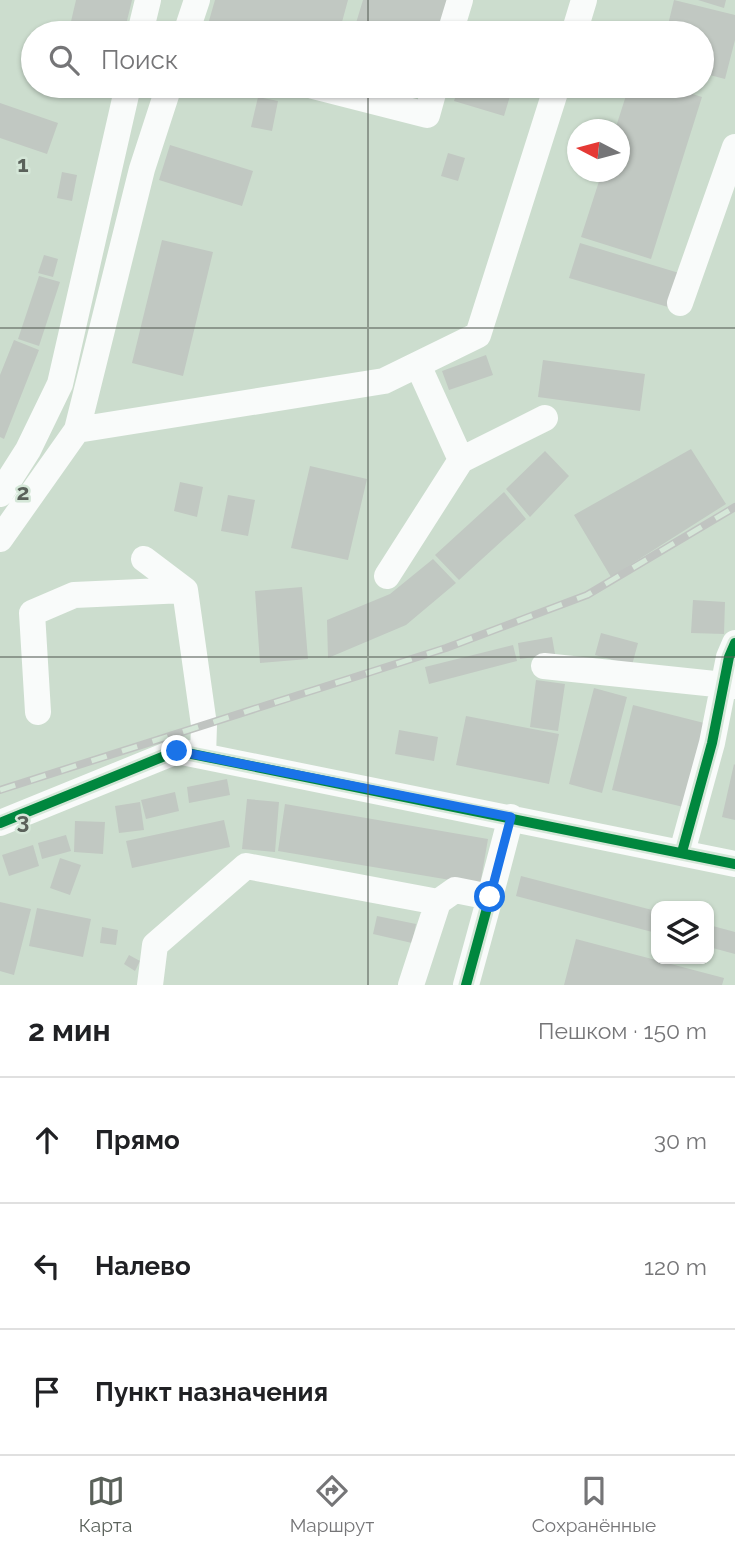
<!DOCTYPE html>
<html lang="ru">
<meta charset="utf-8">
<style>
body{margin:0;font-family:Raleway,sans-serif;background:#f2f2f2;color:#202124}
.controls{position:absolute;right:21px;bottom:21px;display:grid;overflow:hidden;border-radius:14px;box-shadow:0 2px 5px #0004}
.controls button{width:63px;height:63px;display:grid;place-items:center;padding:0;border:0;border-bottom:2px solid #e0e0e0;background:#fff;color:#202124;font:35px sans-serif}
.compass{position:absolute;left:567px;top:119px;width:63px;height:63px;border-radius:50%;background:#fff;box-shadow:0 2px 5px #0004;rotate:276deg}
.stop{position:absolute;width:21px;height:21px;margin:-16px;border:5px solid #1a73e8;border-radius:50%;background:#fff}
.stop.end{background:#1a73e8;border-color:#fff;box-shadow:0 2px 7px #0008}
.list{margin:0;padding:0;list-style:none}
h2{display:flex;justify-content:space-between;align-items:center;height:91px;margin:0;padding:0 28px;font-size:30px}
h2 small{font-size:23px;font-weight:400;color:#757577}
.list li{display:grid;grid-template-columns:46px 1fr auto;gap:21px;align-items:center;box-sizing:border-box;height:126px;padding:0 28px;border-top:2px solid #e0e0e0}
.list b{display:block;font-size:26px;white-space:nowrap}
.list em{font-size:23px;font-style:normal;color:#757577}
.icon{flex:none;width:38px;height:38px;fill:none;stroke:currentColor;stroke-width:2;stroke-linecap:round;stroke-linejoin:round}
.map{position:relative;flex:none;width:735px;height:985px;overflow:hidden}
.search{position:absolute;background:#fff;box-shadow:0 2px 5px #0004;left:21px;right:21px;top:21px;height:77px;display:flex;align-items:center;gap:18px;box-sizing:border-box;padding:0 24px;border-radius:38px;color:#757577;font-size:26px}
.sheet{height:469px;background:#fff}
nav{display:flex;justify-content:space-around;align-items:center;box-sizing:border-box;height:98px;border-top:2px solid #e0e0e0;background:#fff;font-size:19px;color:#757577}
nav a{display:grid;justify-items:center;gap:4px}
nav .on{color:#5a615a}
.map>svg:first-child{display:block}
.built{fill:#ccddce;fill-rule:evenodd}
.building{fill:#c1c8c2}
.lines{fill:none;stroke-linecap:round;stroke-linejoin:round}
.minor{stroke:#f9fbfa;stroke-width:26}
.rail-casing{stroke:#c0c4c1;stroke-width:8}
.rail{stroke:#d5e7d8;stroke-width:5;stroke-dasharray:16;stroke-linecap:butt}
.cycleway-casing{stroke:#d5e7d8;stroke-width:15}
.cycleway{stroke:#00873e;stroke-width:10}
.route{stroke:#1a73e8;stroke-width:9}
.grid{fill:none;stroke:#5a615a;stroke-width:2;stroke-opacity:0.55}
.grid-label{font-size:23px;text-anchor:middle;font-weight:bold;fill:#5a615a;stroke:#d5e7d8;stroke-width:5;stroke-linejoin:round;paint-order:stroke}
</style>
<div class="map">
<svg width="735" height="985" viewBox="0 0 735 985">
<rect width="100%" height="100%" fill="#d9e3db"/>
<path class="built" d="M0,0h735v985h-735zM33,33h669v53h-669zM578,130h42v42h-42zM656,906h53v53h-53z"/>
<path class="building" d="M76,0h56l-8,33 -55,-3z
M215,0h133l-9,33h-126l-7,-2z
M363,0h86l-10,33h-86z
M674,0l61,15v25l-10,39 -23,-6v-40h-36z
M698,0h28l-2,8z
M459,86h54l-9,30 -50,-15z
M629,86h38l35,11 -51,162 -70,-22 21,-65h18v-42h-5z
M258,97l20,4 -6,30 -21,-4z
M0,103l58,20 -11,31 -47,-16z
M170,145l83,26 -11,35 -83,-26z
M448,153l17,5 -7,23 -17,-5z
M62,172l15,3 -5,26 -15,-3z
M162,240l51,12 -30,124 -51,-13z
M580,243l99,30 -11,34 -99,-29z
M44,255l14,4 -5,18 -15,-4z
M39,276l21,6 -21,64 -21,-7z
M14,340l25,10 -35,89 -4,-2v-62z
M486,355l7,20 -44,15 -7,-19z
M543,360l102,14 -5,37 -102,-14z
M691,449l35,55 -115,73 -37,-62z
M545,451l24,25 -39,41 -24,-28z
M310,466l57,13 -19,81 -57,-12z
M180,482l23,5 -6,30 -23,-6z
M504,492l22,27 -67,61 -24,-25z
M228,495l27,5 -7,36 -27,-5z
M433,559l23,24 -50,42 -78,33 -1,-38 63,-26z
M302,587l6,72 -48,4 -5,-72z
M693,600l32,2 -1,32 -33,-1z
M601,633l37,10 -6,22 -37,-10z
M552,637l3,17 -35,5 -2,-16z
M513,645l4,16 -88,23 -4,-17z
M536,680l29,4 -7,47 -28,-4z
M594,688l33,9 -25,96 -33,-9z
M633,705l79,20 -20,84 -80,-19z
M466,716l93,18 -10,50 -93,-19z
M399,730l39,7 -4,24 -39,-7z
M734,764l1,1v55l-13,-3z
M227,779l3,16 -41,8 -2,-16z
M175,792l4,19 -33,8 -5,-19z
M247,799l32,3 -4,50 -33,-3z
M140,802l4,28 -25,3 -4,-27z
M285,804l203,35 -8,46 -202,-34z
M224,820l6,27 -98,21 -6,-27z
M75,821l30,1 -2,32 -29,-2z
M66,835l5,16 -29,8 -4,-16z
M33,845l6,21 -30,10 -7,-21z
M60,858l21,7 -11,30 -20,-7z
M521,876l135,35v22l-140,-37z
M0,902l31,7 -17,66 -14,-4z
M37,908l54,11 -8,38 -54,-11z
M377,916l39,8 -4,19 -39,-9z
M709,925l26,7v22l-26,-7z
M102,927l16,3 -2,15 -16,-2z
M576,939l148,39 -2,7h-158z
M129,955l11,6 -5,10 -11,-7z"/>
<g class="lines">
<path class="minor" d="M140,33l8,-33
M186,33l11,-33
M450,33l10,-33
M574,33l10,-33
M313,86l114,29 8,-29
M680,303l55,-156
M77,430l307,-49 94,-46 79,-249
M461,460l84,-42
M0,494l28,-44 32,-66 68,-298
M0,539l77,-109 65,-261 27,-83
M144,559l41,31 19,135 -1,31
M387,576l74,-116 -43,-95
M544,666l191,20
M38,712l-6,-99 42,-18 111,-5
M0,823l177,-72 558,113
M682,852l30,-109 17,-86 6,-14
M150,985l5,-40 91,-79 192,36
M411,985l27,-83 17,-12 35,7 21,-80
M466,985l24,-88"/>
<defs>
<path id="rail" d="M0,790l446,-142 141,-53 148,-88"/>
</defs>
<use href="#rail" class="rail-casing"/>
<use href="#rail" class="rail"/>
<defs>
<path id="cycleway" d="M0,823l177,-72 558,113
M682,852l30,-109 17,-86 6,-14
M466,985l24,-88"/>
</defs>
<use href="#cycleway" class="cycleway-casing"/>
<use href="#cycleway" class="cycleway"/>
</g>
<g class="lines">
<path class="route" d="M177,751l334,66 -21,80"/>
</g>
<path class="grid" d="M368,0v33M368,86v899M0,328h735M0,657h735"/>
<g class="grid-label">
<text x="23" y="172">1</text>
<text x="23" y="500">2</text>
<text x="23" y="829">3</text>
</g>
</svg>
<div class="controls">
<button><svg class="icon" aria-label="layers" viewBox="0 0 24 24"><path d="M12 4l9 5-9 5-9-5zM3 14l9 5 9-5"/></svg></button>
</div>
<svg class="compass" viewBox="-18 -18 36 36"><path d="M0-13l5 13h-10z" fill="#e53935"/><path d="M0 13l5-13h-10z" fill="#757577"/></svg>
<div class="stop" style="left:490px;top:897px"></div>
<div class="stop end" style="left:177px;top:751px"></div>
<div class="search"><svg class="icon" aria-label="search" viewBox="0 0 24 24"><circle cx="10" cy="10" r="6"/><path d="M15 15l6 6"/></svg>Поиск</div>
</div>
<section class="sheet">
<h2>2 мин<small>Пешком · 150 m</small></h2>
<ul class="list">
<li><svg class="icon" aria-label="ahead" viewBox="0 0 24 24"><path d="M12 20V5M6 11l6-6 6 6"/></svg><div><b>Прямо</b></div><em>30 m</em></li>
<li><svg class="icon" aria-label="left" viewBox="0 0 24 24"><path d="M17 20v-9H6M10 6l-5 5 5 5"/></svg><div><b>Налево</b></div><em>120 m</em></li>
<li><svg class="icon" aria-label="arrive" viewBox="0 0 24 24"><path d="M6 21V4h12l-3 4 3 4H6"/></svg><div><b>Пункт назначения</b></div></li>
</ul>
</section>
<nav>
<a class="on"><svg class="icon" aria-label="map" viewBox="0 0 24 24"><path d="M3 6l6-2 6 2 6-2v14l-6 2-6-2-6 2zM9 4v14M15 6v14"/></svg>Карта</a>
<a><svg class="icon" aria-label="directions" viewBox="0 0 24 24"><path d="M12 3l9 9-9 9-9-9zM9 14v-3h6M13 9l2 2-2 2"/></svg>Маршрут</a>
<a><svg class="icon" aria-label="saved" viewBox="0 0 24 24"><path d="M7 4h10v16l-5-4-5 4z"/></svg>Сохранённые</a>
</nav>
